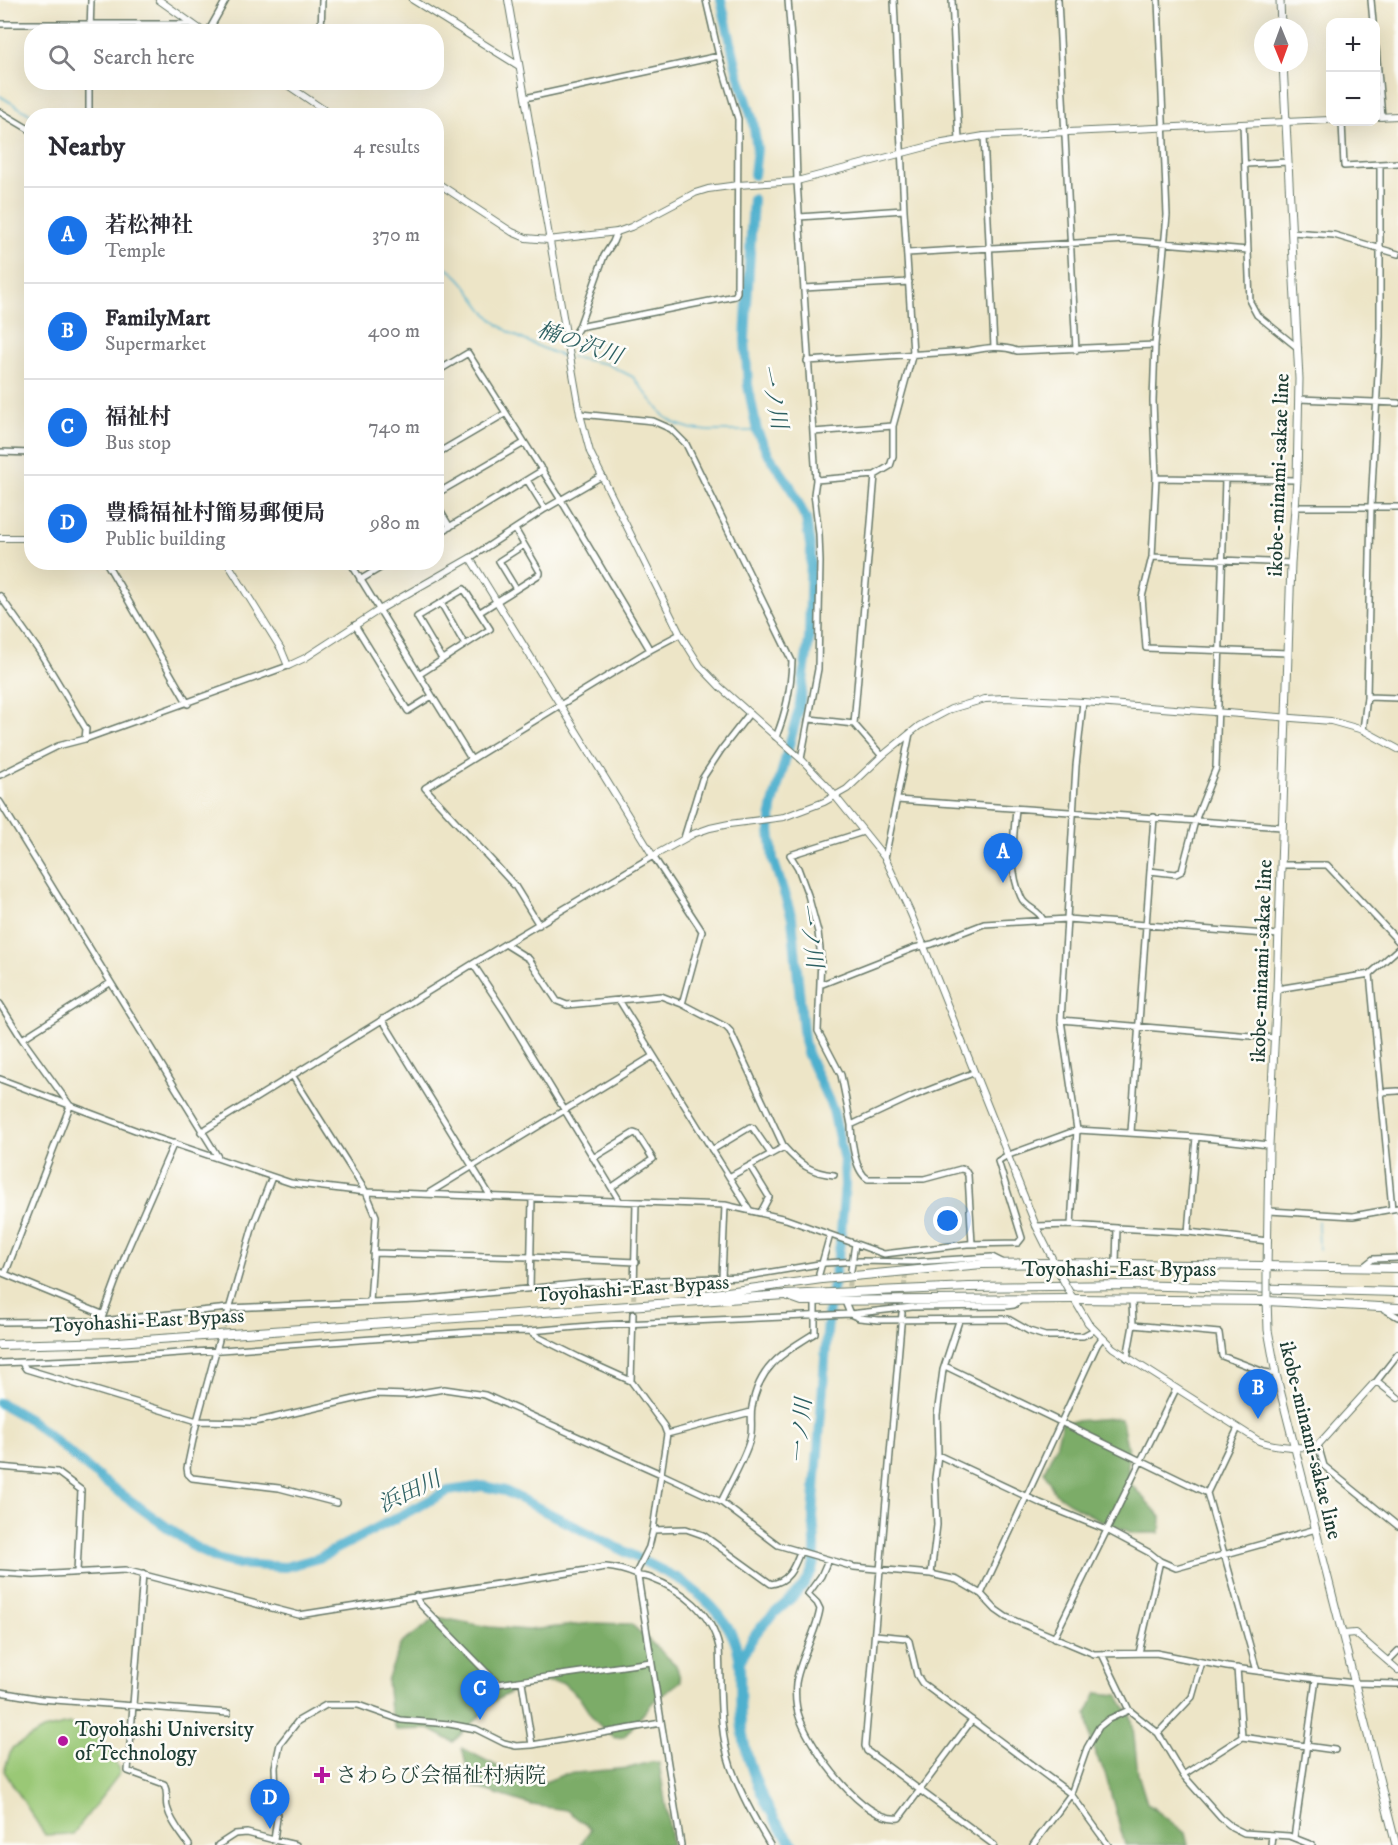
<!DOCTYPE html>
<meta charset="utf-8">
<style>
body{margin:0;font-family:"IM FELL DW Pica","Noto Serif JP",serif;background:#f2f2f3;color:#2b2b33}
.controls{position:absolute;right:18px;top:18px;display:grid;overflow:hidden;border-radius:12px;box-shadow:0 6px 24px #0002}
.controls button{width:54px;height:54px;display:grid;place-items:center;padding:0;border:0;border-bottom:2px solid #e1e1e2;background:#fff;color:#2b2b33;font:30px sans-serif}
.compass{position:absolute;left:1254px;top:18px;width:54px;height:54px;border-radius:50%;background:#fff;box-shadow:0 6px 24px #0002;rotate:179deg}
.you{position:absolute;left:948px;top:1221px;width:21px;height:21px;margin:-15px;border:4px solid #fff;border-radius:50%;background:#1a73e8;box-shadow:0 0 0 9px #1a73e833}
.badge{display:grid;place-items:center;width:39px;height:39px;border-radius:50%;background:#1a73e8;color:#fff;font-size:20px;font-weight:700}
.pin{position:absolute;translate:-50% -50px;filter:drop-shadow(0 2px 3px #0008)}
.pin::after{content:'';position:absolute;top:32px;width:21px;height:18px;background:inherit;clip-path:polygon(0 0,100% 0,50% 100%)}
.list{margin:0;padding:0;list-style:none}
h2{display:flex;justify-content:space-between;align-items:center;height:78px;margin:0;padding:0 24px;font-size:26px}
h2 small{font-size:20px;font-weight:400;color:#7c7c81}
.list li{display:grid;grid-template-columns:39px 1fr auto;gap:18px;align-items:center;box-sizing:border-box;height:96px;padding:0 24px;border-top:2px solid #e1e1e2}
.list b{display:block;font-size:22px;white-space:nowrap}
.list p{margin:0;font-size:20px;white-space:nowrap;color:#7c7c81}
.list em{font-size:20px;font-style:normal;color:#7c7c81}
.icon{flex:none;width:33px;height:33px;fill:none;stroke:currentColor;stroke-width:2;stroke-linecap:round;stroke-linejoin:round}
.map{position:relative;flex:none;width:1398px;height:1845px;overflow:hidden}
.search{position:absolute;background:#fff;box-shadow:0 6px 24px #0002;left:24px;top:24px;width:420px;height:66px;display:flex;align-items:center;gap:15px;box-sizing:border-box;padding:0 21px;border-radius:24px;color:#7c7c81;font-size:22px}
.panel{position:absolute;background:#fff;box-shadow:0 6px 24px #0002;left:24px;top:108px;width:420px;height:462px;border-radius:24px}
.map>svg:first-child{display:block}
.green{fill:#9ac876;stroke:#5c8255;stroke-width:1.5}
.forest{fill:#7bac67;stroke:#4d744e;stroke-width:1.5}
.lines{fill:none;stroke-linecap:round;stroke-linejoin:round}
.stream{stroke:#4fb0ce;stroke-width:1.5}
.river{stroke:#4fb0ce;stroke-width:10}
.minor-tunnel{stroke:#c4c3aa;stroke-width:5;stroke-dasharray:5 2.5;stroke-linecap:butt}
.minor-casing{stroke:#677867;stroke-width:8}
.tertiary-casing{stroke:#677867;stroke-width:8}
.secondary-casing{stroke:#677867;stroke-width:9}
.trunk-casing{stroke:#677867;stroke-width:10}
.minor{stroke:#fff;stroke-width:5}
.tertiary{stroke:#fff;stroke-width:6}
.secondary{stroke:#fff;stroke-width:7}
.trunk{stroke:#fff;stroke-width:8}
.tertiary-bridge-casing{stroke:#677867;stroke-width:8;stroke-linecap:butt}
.secondary-bridge-casing{stroke:#677867;stroke-width:9;stroke-linecap:butt}
.tertiary-bridge{stroke:#fff;stroke-width:6}
.secondary-bridge{stroke:#fff;stroke-width:7}
.poi-dot{fill:#b5179e;stroke:#fdfcf7;stroke-width:2}
.labels{text-anchor:middle;stroke-width:5;stroke-linejoin:round;paint-order:stroke}
.street-label{font-size:21px;fill:#1f3d34;stroke:#fdfcf7}
.poi-label{font-size:21px;fill:#1f3d34;stroke:#fdfcf7;text-anchor:start}
.water-label{font-size:22px;font-style:italic;fill:#2d6062;stroke:#fdfcf7}
</style>
<div class="map">
<svg width="1398" height="1845" viewBox="0 0 1398 1845">
<rect width="100%" height="100%" fill="#fdfcf7"/>
<filter id="ink" filterUnits="userSpaceOnUse"><feTurbulence type="fractalNoise" baseFrequency=".0167" numOctaves="2"/><feDisplacementMap in="SourceGraphic" scale="12" xChannelSelector="R" yChannelSelector="G"/><feConvolveMatrix kernelMatrix="1 2 1 2 8 2 1 2 1" color-interpolation-filters="sRGB"/></filter>
<filter id="wash" filterUnits="userSpaceOnUse"><feTurbulence type="fractalNoise" baseFrequency=".008" numOctaves="4" result="noise"/><feDisplacementMap in="SourceGraphic" scale="24" xChannelSelector="R" yChannelSelector="G"/><feGaussianBlur stdDeviation="1.35" result="paint"/><feColorMatrix in="noise" values="0 0 0 0 0 0 0 0 0 0 0 0 0 0 0 0 0 1.4 0 .05"/><feComposite in="paint" operator="in"/></filter>
<g filter="url(#wash)">
<rect width="100%" height="100%" fill="#ede5c7"/>
<path class="green" d="M69,1724l25,8 17,20 9,21 -47,61 -28,1 -41,-64 8,-23 31,-18z"/>
<path class="forest" d="M1112,1418l9,1 7,31v31l33,36 -1,16h-27l-31,-12 -25,-13 -23,-16 -10,-21 12,-25 6,-24z
M437,1617l52,10 40,3 64,-7 38,1 45,41 5,16 -28,21 -29,35 -10,1 -20,-18 -15,-23 -16,-14 -18,-1 -26,6 -23,12 -43,42 -24,-13 -33,1 -6,-20 -3,-30 14,-36z
M1097,1693l21,2 14,24 6,55 9,29 38,30 3,12h-63l-20,-72 -13,-26 -5,-34z
M462,1748l73,38 30,-12 64,-6 22,-6 8,1 13,82h-92l11,-16 -25,-19 -34,-5 -61,-19z"/>
<g class="lines">
<path class="stream" d="M0,96l33,20
M436,265c26,3 38,38 56,54 19,18 46,27 70,37h5
M571,357l36,7 26,13 31,39 12,8 16,5 17,2h48
M1318,1221l1,28"/>
<path class="river" d="M721,0l17,73 15,48 4,28 -3,26
M0,1403l29,16 73,61 91,66 24,13 21,5 47,3 34,-9 129,-67 35,-5 22,5 174,88c30,21 58,47 61,86 1,21 -1,43 2,64 5,38 26,88 52,116
M740,1662c6,-13 12,-25 22,-36 17,-20 47,-36 52,-63 3,-15 0,-32 -1,-47l16,-209 11,-63 5,-59 -1,-24 -11,-51 -26,-57 -3,-13 -12,-122 -19,-59 -3,-29 2,-22 27,-99 10,-69 2,-89 -5,-32 -17,-35 -21,-30 -11,-23 -9,-46 -3,-46 8,-140"/>
</g>
</g>
<g filter="url(#ink)">
<g class="lines">
<path class="minor-tunnel" d="M848,1294l2,-21
M903,1302l4,-45
M633,1314l1,-24
M221,1335l5,-15"/>
<defs>
<path id="minor" d="M788,0l6,78 3,103 19,299 -2,14 5,40 1,28 -2,107 -17,90
M952,0l7,140
M1058,0l18,350
M1158,0l9,215 -12,130 -2,56 3,77 -4,79 -10,40 4,51 142,5
M1371,0l2,22
M0,24h192
M90,32l1,-32
M208,32l18,-32
M321,32l1,-32
M1376,48l6,69
M525,98l194,-42
M0,112l32,19
M89,116v-34
M1342,122l2,44 54,-3
M1243,124l7,178 7,13 41,33
M984,136l10,211
M1245,164l43,-2
M799,217l105,-7
M1292,232l42,3 64,19
M907,253l220,-13 121,10
M804,288l105,-6
M579,327l25,-71 9,-14 4,-10
M568,345l11,-18 156,-31 2,-4 1,-173 -19,-63 -13,-56
M807,361l162,-10c17,-3 31,-6 48,0l138,-6
M436,372l32,-19 93,147 89,150
M1299,399l99,4
M580,414l73,7 18,8 15,15 106,217c-1,26 -6,52 -16,76
M813,432l80,-6
M0,452l32,1
M436,454l70,-41
M1156,478l141,2
M527,480l18,29
M816,480l59,-5 15,-9 3,-9v-31l20,-73 -9,-143 -10,-210
M436,494l88,-51
M436,504l14,23
M1295,507h103
M436,535l107,-65
M1152,557l139,6
M470,558l75,-49 57,-33
M106,562l82,142
M350,562l121,197
M360,580l30,-18
M516,589l-17,-28 25,-16
M0,596l39,55 47,78 -1,10
M441,603l24,42
M480,612l60,-38v-2l-25,-43
M355,625l53,86 24,-15
M420,674l70,-45 -26,-40 -47,28 25,42
M1367,697l31,1
M810,719l44,5 28,32
M854,724l21,-249
M1363,730l4,-33 4,-190 9,-171v-172
M0,775l58,-29 27,-7 203,-73
M897,800l385,27
M0,802l218,355
M1016,808c-2,30 -8,61 5,89 4,11 18,12 22,23
M863,832l-73,23 8,13 10,27 10,37 3,26 -3,73 23,44 10,50 60,-28 62,-24
M684,838l18,-59 19,-29 28,-36
M885,858l25,-125
M1281,865h46l71,76
M1150,871l4,-54
M539,925l-24,-39 -90,-98 225,-138 30,-16
M505,944l24,15 28,42 10,4 94,-9 21,8 44,23 4,4 54,116c15,17 27,26 50,28
M473,964l32,48 114,188
M1370,974l22,235
M820,985l94,-37 18,-4 52,-20 83,-5 212,16
M1277,989l93,-15 28,-25
M619,1000l130,209
M0,1004l22,35 47,65
M382,1019l109,178
M1061,1020l15,-254 7,-64
M22,1039l88,-56
M292,1075l74,117 10,24 -6,86
M0,1079l151,57 140,47 16,2 59,7 359,13 61,14 98,35 83,-10 51,-1 4,-5 -24,-77 8,-5 71,-26 119,7 73,8
M1381,1092l17,-1
M851,1125c0,15 4,47 17,54h56l37,-10 4,1 3,5 4,69
M201,1132l304,-188 148,-88 49,75 -20,73
M1131,1132l19,-261 26,3 6,-3 13,-50 21,-53 9,-289
M712,1150l38,-23 3,1 18,26
M593,1158l41,-25 3,1 16,25 -41,28
M750,1166l19,31 -8,15
M729,1177l55,-30
M429,1193l224,-137
M1269,1211l84,5 45,-8
M1071,1225l6,-95 -16,-110 214,18
M1036,1226l35,-1 46,3
M1188,1232l8,-95
M373,1253l157,4 106,5
M1116,1263l1,-35 71,4 80,9
M1363,1267l10,-8 25,-1
M851,1270l4,-26
M0,1272l102,42
M5,1274l65,-168
M819,1274l11,-39
M722,1277l3,-72
M530,1288l2,-90
M634,1290l2,-88
M846,1304l4,10 9,4 20,2 129,-1 21,12 16,5h38l11,-6
M1384,1309l14,8
M902,1313l-37,433 2,5 127,94
M226,1320l28,-98 18,-45
M101,1321l27,-73 46,-105
M0,1322l101,-1 128,-13 188,-8 168,-17 157,-6 83,-14 35,-2 53,1 79,-5 10,5
M1133,1325l86,8 3,23 42,16 12,2
M219,1340l-22,81 -10,47 1,6 4,4 87,10 58,15
M1127,1358l6,-33 -1,-25
M0,1363l96,-4 374,-27 60,-1 71,-6 249,-11 62,-7 94,-1 8,-1 7,-5
M22,1363l4,6 171,52 58,1 121,-28 32,1 36,-6 41,6 176,79 6,-40 -3,-8 -33,-45 -53,-24 -40,-20 -8,-6
M945,1366l262,127
M631,1381l2,-67
M1376,1382l22,-28
M1238,1428l-31,65 50,178
M667,1434l84,-22
M1318,1445l6,21 74,60
M938,1455l102,48 67,27 43,23 10,8 16,7 140,-39
M0,1467l57,5 24,18 -4,82
M721,1502c9,-19 24,-44 29,-63 3,-10 0,-22 2,-32 7,-41 31,-54 63,-74v-28
M653,1530l33,-1 17,6 68,49c18,-2 23,-17 29,-32
M828,1560l-7,16 -13,18 9,9 3,6c-4,25 -20,49 -24,74 -1,11 0,26 4,36 12,31 62,103 99,99l73,-98
M0,1573l34,2 91,-5 174,45 307,-48c12,1 19,3 31,8 4,2 9,1 13,3 33,12 61,34 69,69 2,39 -1,82 12,120 10,28 24,53 39,78
M143,1574l-15,197 36,13c5,11 1,14 3,23 4,15 14,26 22,38
M931,1574l6,-49 -2,-47 3,-23 -1,-40 6,-45 16,-49
M981,1594l116,-249 5,-7
M416,1596l3,7 79,81 153,-22
M875,1635l31,3 3,3 8,34 5,8 149,111 37,51
M1054,1638l122,-249
M1139,1653l21,-92
M1102,1654l27,56 29,23 25,42 38,43 11,9 12,6 45,3 23,9
M1388,1661l10,-10
M1237,1668l5,69 93,13
M522,1682l10,63
M0,1692l41,7 187,14
M1158,1733l34,-36 10,-35
M1183,1775l59,-38
M1294,1838l22,-159
M274,1840l22,5
M218,1845l17,-11 12,-1 27,7 3,-22 -2,-51 5,-23 18,-23 28,-16h32l43,15 48,4 27,5 28,14 12,3 16,-1 129,-22
M681,1845l-44,-274 12,-24 4,-17 8,-56 60,28 57,43 76,22 77,7 26,6 24,14 15,16 10,7 88,37 62,-1 71,14 89,12 39,4 43,1
M1033,1845l38,-51 16,-46 12,-21 10,-8 20,-9
M1271,1845l1,-10"/>
<path id="tertiary" d="M159,0l45,32
M413,0l106,66
M508,0l72,414 10,38 90,182 20,32 20,21 81,72 26,27 58,72 26,56 125,312 20,40
M283,82l50,34
M1376,117l22,-1
M436,182l76,50 14,6 22,2 69,-8 14,-5 64,-34 13,-4 30,-4 59,-4 140,-37 47,-8 346,-16
M0,538h32
M227,562l54,87 7,17 17,-8 74,-48 91,-52 183,298 40,-22 17,-6 19,-4 55,-7 40,-15 23,-13 35,-33 37,-30 32,-17 34,-10 20,-1 78,4 248,19 32,9 35,19
M1072,1296l16,27 25,25 146,93c13,5 47,9 59,4l56,-62h5l19,15
M1343,1634l12,-1 43,37"/>
<path id="secondary" d="M1280,0l1,27
M1267,1271l2,-126 8,-156 14,-426 6,-83 2,-101 -16,-316
M1267,1298l1,32 8,44 120,471"/>
<path id="trunk" d="M698,1296l124,-17 160,-15 72,-1 344,5
M788,1296l14,5 271,-2 194,2 131,7
M0,1345l117,-3 668,-47 184,-8 160,-2 269,7"/>
</defs>
<use href="#minor" class="minor-casing"/>
<use href="#tertiary" class="tertiary-casing"/>
<use href="#secondary" class="secondary-casing"/>
<use href="#trunk" class="trunk-casing"/>
<use href="#minor" class="minor"/>
<use href="#tertiary" class="tertiary"/>
<use href="#secondary" class="secondary"/>
<use href="#trunk" class="trunk"/>
<defs>
<path id="tertiary-bridge" d="M1057,1269l13,24"/>
<path id="secondary-bridge" d="M1267,1296v-24"/>
</defs>
<use href="#tertiary-bridge" class="tertiary-bridge-casing"/>
<use href="#secondary-bridge" class="secondary-bridge-casing"/>
<use href="#tertiary-bridge" class="tertiary-bridge"/>
<use href="#secondary-bridge" class="secondary-bridge"/>
</g>
</g>
<g class="poi-dot">
<circle cx="63" cy="1741" r="6"/>
<path d="M319 1766h6v6h6v6h-6v6h-6v-6h-6v-6h6z"/>
</g>
<g class="labels">
<g class="street-label">
<text transform="translate(1278 475) rotate(-88)" y="7">ikobe-minami-sakae line</text>
<text transform="translate(1261 961) rotate(-88)" y="7">ikobe-minami-sakae line</text>
<text x="1119" y="1276">Toyohashi-East Bypass</text>
<text transform="translate(632 1288) rotate(-4)" y="7">Toyohashi-East Bypass</text>
<text transform="translate(147 1320) rotate(-3)" y="7">Toyohashi-East Bypass</text>
<text transform="translate(1311 1440) rotate(76)" y="7">ikobe-minami-sakae line</text>
</g>
<g class="poi-label">
<text x="75" y="1736">Toyohashi University<tspan x="75" dy="24">of Technology</tspan></text>
<text x="336" y="1782">さわらび会福祉村病院</text>
</g>
<g class="water-label">
<text transform="translate(580 342) rotate(19)" y="8">楠の沢川</text>
<text transform="translate(774 396) rotate(78)" y="8">一ノ川</text>
<text transform="translate(811 935) rotate(81)" y="8">一ノ川</text>
<text transform="translate(800 1431) rotate(-85)" y="8">一ノ川</text>
<text transform="translate(409 1491) rotate(-25)" y="8">浜田川</text>
</g>
</g>
</svg>
<div class="controls">
<button>+</button>
<button>−</button>
</div>
<svg class="compass" viewBox="-18 -18 36 36"><path d="M0-13l5 13h-10z" fill="#e53935"/><path d="M0 13l5-13h-10z" fill="#7c7c81"/></svg>
<div class="you"></div>
<div class="pin badge" style="left:1003px;top:883px">A</div>
<div class="pin badge" style="left:1258px;top:1419px">B</div>
<div class="pin badge" style="left:480px;top:1720px">C</div>
<div class="pin badge" style="left:270px;top:1829px">D</div>
<div class="search"><svg class="icon" aria-label="search" viewBox="0 0 24 24"><circle cx="10" cy="10" r="6"/><path d="M15 15l6 6"/></svg>Search here</div>
<section class="panel">
<h2>Nearby<small>4 results</small></h2>
<ul class="list">
<li><span class="badge">A</span><div><b>若松神社</b><p>Temple</p></div><em>370 m</em></li>
<li><span class="badge">B</span><div><b>FamilyMart</b><p>Supermarket</p></div><em>400 m</em></li>
<li><span class="badge">C</span><div><b>福祉村</b><p>Bus stop</p></div><em>740 m</em></li>
<li><span class="badge">D</span><div><b>豊橋福祉村簡易郵便局</b><p>Public building</p></div><em>980 m</em></li>
</ul>
</section>
</div>
